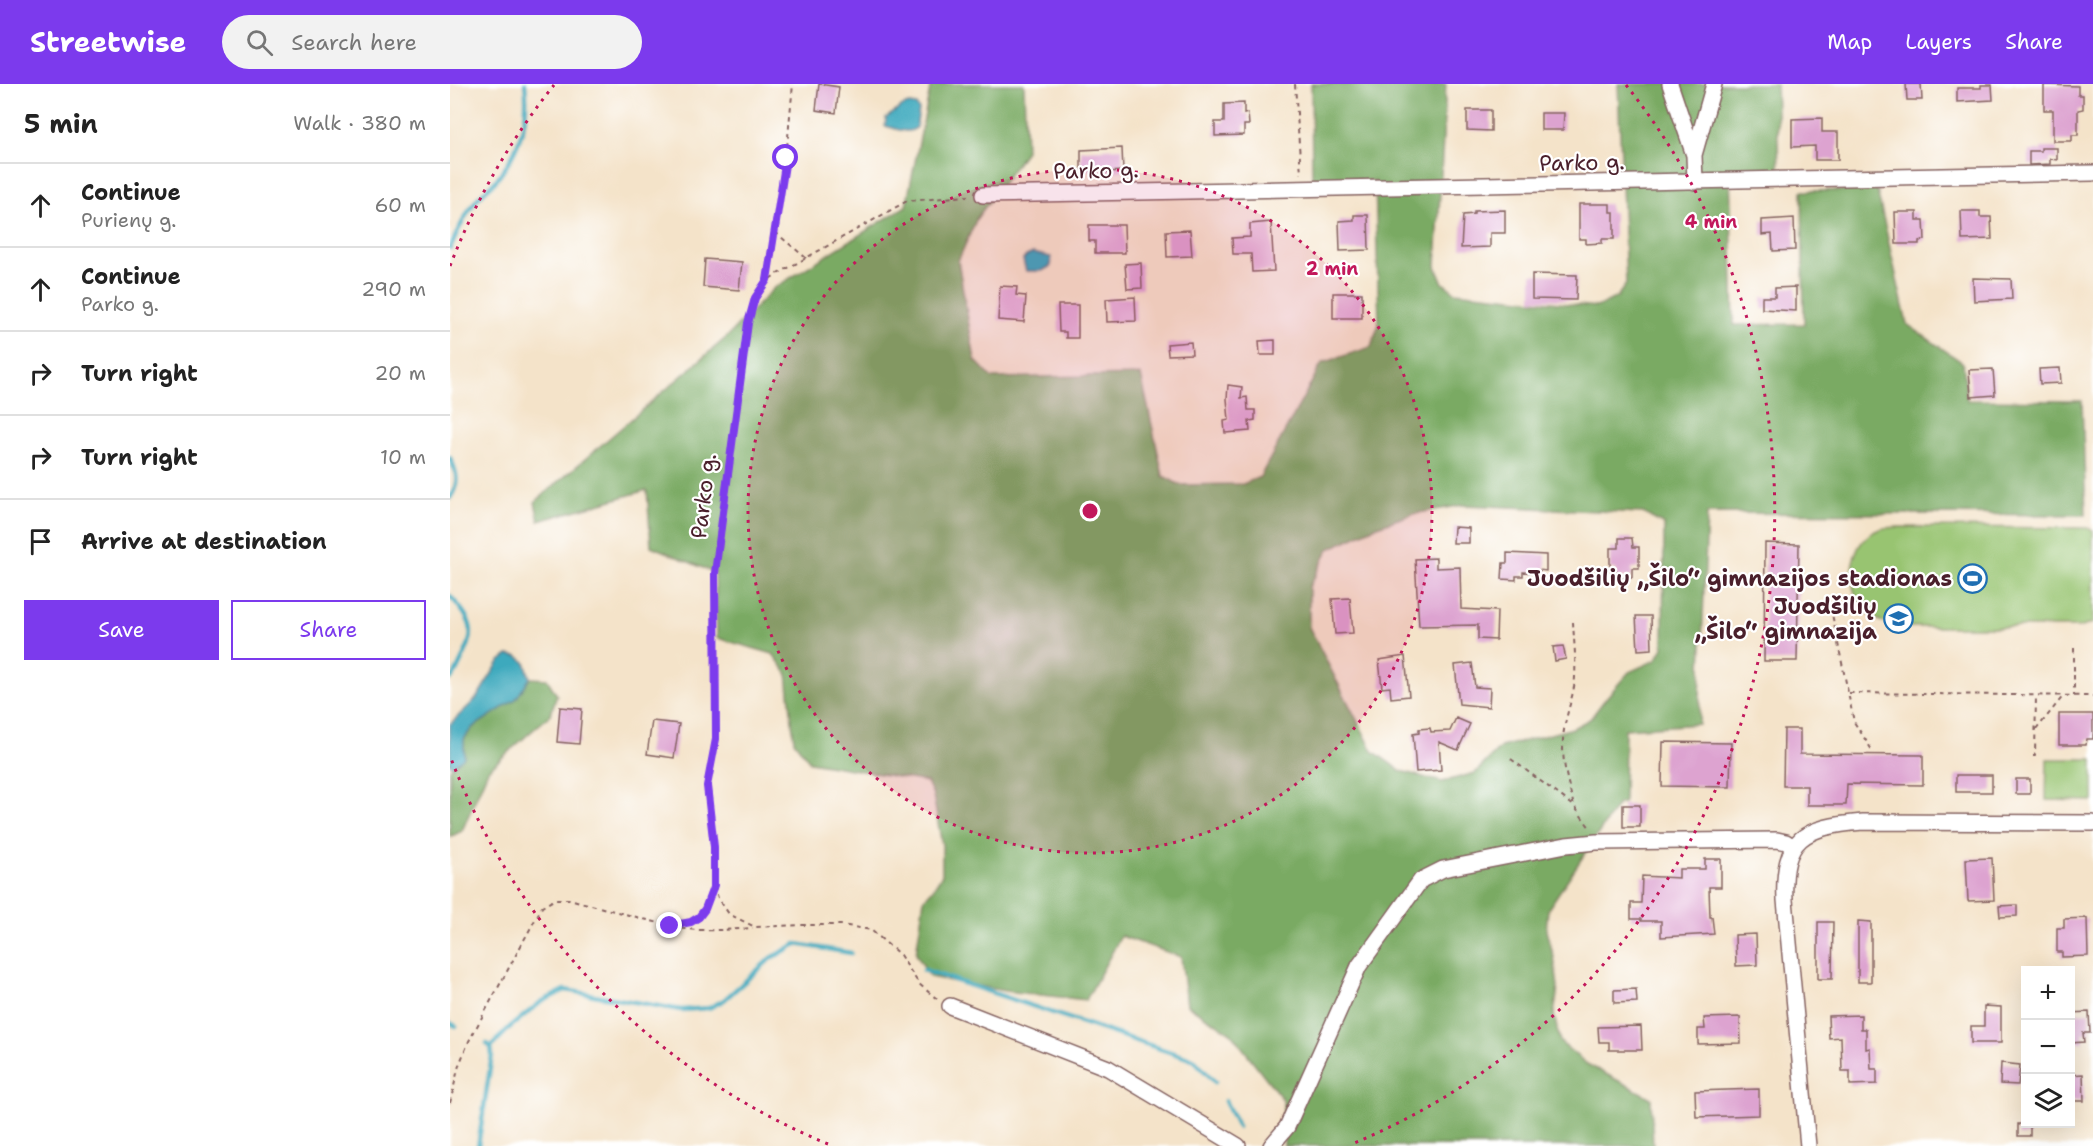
<!DOCTYPE html>
<meta charset="utf-8">
<style>
body{margin:0;font-family:"Shantell Sans",sans-serif;background:#f2f2f2;color:#222}
.controls{position:absolute;right:18px;bottom:18px;display:grid;overflow:hidden;border-radius:0px;box-shadow:0 6px 24px #0002}
.controls button{width:54px;height:54px;display:grid;place-items:center;padding:0;border:0;border-bottom:2px solid #e0e0e0;background:#fff;color:#222;font:30px sans-serif}
.stop{position:absolute;width:18px;height:18px;margin:-14px;border:4px solid #7c3aed;border-radius:50%;background:#fff}
.stop.end{background:#7c3aed;border-color:#fff;box-shadow:0 2px 6px #0008}
.list{margin:0;padding:0;list-style:none}
h2{display:flex;justify-content:space-between;align-items:center;height:78px;margin:0;padding:0 24px;font-size:26px}
h2 small{font-size:20px;font-weight:400;color:#767676}
.list li{display:grid;grid-template-columns:39px 1fr auto;gap:18px;align-items:center;box-sizing:border-box;height:84px;padding:0 24px;border-top:2px solid #e0e0e0}
.list b{display:block;font-size:22px;white-space:nowrap}
.list p{margin:0;font-size:20px;white-space:nowrap;color:#767676}
.list em{font-size:20px;font-style:normal;color:#767676}
.actions{display:flex;gap:12px;padding:18px 24px}
.actions a{flex:1;padding:14px 0;border:2px solid #7c3aed;border-radius:0px;text-align:center;font-size:21px;color:#7c3aed}
.actions .main{background:#7c3aed;color:#fff}
.icon{flex:none;width:33px;height:33px;fill:none;stroke:currentColor;stroke-width:2;stroke-linecap:round;stroke-linejoin:round}
.map{position:relative;flex:none;width:1643px;height:1062px;overflow:hidden}
header{display:flex;align-items:center;gap:36px;box-sizing:border-box;height:84px;padding:0 30px;background:#7c3aed;color:#fff}
header strong{font-size:28px}
nav{display:flex;gap:33px;margin-inline-start:auto;font-size:21px}
.search{width:420px;height:54px;background:#f2f2f2;display:flex;align-items:center;gap:15px;box-sizing:border-box;padding:0 21px;border-radius:33px;color:#767676;font-size:22px}
main{display:flex}
aside{flex:1;background:#fff}
.map>svg:first-child{display:block}
.green{fill:#98c471;stroke:#71724e;stroke-width:1.5}
.forest{fill:#7aaa63;stroke:#626447;stroke-width:1.5;fill-rule:evenodd}
.water{fill:#3da9bd;stroke:#446474;stroke-width:1.5}
.lines{fill:none;stroke-linecap:round;stroke-linejoin:round}
.stream{stroke:#3da9bd;stroke-width:4.5}
.building{fill:#dda3d0}
.minor-casing{stroke:#866462;stroke-width:18}
.path{stroke:#866462;stroke-width:2;stroke-dasharray:4.5 4.5;stroke-linecap:butt}
.minor{stroke:#fff;stroke-width:15}
.route{stroke:#7c3aed;stroke-width:8}
.ring{fill:none;stroke:#c2185b;stroke-width:3;stroke-dasharray:3 6}
.labels{text-anchor:middle;stroke-width:4.5;stroke-linejoin:round;paint-order:stroke}
.street-label{font-size:22px;fill:#4a1f2b;stroke:#fff}
.poi-label{font-size:22px;font-weight:bold;fill:#4a1f2b;stroke:#fff;text-anchor:end}
.centre{fill:#c2185b;stroke:#fff;stroke-width:3}
.ring-label{font-size:18px;text-anchor:middle;font-weight:bold;fill:#c2185b;stroke:#fff;stroke-width:4.5;stroke-linejoin:round;paint-order:stroke}
</style>
<header>
<strong>Streetwise</strong>
<div class="search"><svg class="icon" aria-label="search" viewBox="0 0 24 24"><circle cx="10" cy="10" r="6"/><path d="M15 15l6 6"/></svg>Search here</div>
<nav><a>Map</a><a>Layers</a><a>Share</a></nav>
</header>
<main>
<aside>
<h2>5 min<small>Walk · 380 m</small></h2>
<ul class="list">
<li><svg class="icon" aria-label="ahead" viewBox="0 0 24 24"><path d="M12 20V5M6 11l6-6 6 6"/></svg><div><b>Continue</b><p>Purienų g.</p></div><em>60 m</em></li>
<li><svg class="icon" aria-label="ahead" viewBox="0 0 24 24"><path d="M12 20V5M6 11l6-6 6 6"/></svg><div><b>Continue</b><p>Parko g.</p></div><em>290 m</em></li>
<li><svg class="icon" aria-label="right" viewBox="0 0 24 24"><path d="M7 20v-9h11M14 6l5 5-5 5"/></svg><div><b>Turn right</b></div><em>20 m</em></li>
<li><svg class="icon" aria-label="right" viewBox="0 0 24 24"><path d="M7 20v-9h11M14 6l5 5-5 5"/></svg><div><b>Turn right</b></div><em>10 m</em></li>
<li><svg class="icon" aria-label="arrive" viewBox="0 0 24 24"><path d="M6 21V4h12l-3 4 3 4H6"/></svg><div><b>Arrive at destination</b></div></li>
</ul>
<div class="actions"><a class="main">Save</a><a>Share</a></div>
</aside>
<div class="map">
<svg width="1643" height="1062" viewBox="0 0 1643 1062">
<rect width="100%" height="100%" fill="#fff"/>
<filter id="ink" filterUnits="userSpaceOnUse"><feTurbulence type="fractalNoise" baseFrequency=".0167" numOctaves="2"/><feDisplacementMap in="SourceGraphic" scale="12" xChannelSelector="R" yChannelSelector="G"/><feConvolveMatrix kernelMatrix="1 2 1 2 8 2 1 2 1" color-interpolation-filters="sRGB"/></filter>
<filter id="wash" filterUnits="userSpaceOnUse"><feTurbulence type="fractalNoise" baseFrequency=".008" numOctaves="4" result="noise"/><feDisplacementMap in="SourceGraphic" scale="24" xChannelSelector="R" yChannelSelector="G"/><feGaussianBlur stdDeviation="1.35" result="paint"/><feColorMatrix in="noise" values="0 0 0 0 0 0 0 0 0 0 0 0 0 0 0 0 0 1.4 0 .05"/><feComposite in="paint" operator="in"/></filter>
<g filter="url(#wash)">
<rect width="100%" height="100%" fill="#f4e3c9"/>
<path class="green" d="M1449,443l188,1 6,2v93l-11,4h-187c-11,-4 -24,-9 -32,-18 -19,-25 -14,-69 17,-80 5,-2 13,-1 19,-2z
M1597,675h46v42l-47,-1z"/>
<path class="forest" d="M481,0h93l2,67 -49,67 -19,43 17,99 17,18 149,-3 22,101 17,9 63,-1 17,-7 62,-114 49,-16 8,-23 -4,-143 -63,-3 -1,-94h135l-10,182 7,17 12,9 142,15 20,-10 9,-13 -8,-200h158l3,85 -49,2 4,154 70,-1 -2,-133 75,-1 30,134 56,39 4,37 115,1 4,114 -379,-2 -8,211 -74,5 -1,74 -6,1 -70,105 -2,22 8,26 4,30 -4,28 6,27 27,22 64,34 2,48h-369l-1,-46 -52,-67 -44,-28 -6,-48 -60,-21 -35,64 -81,-9 -75,-14 -14,-23 8,-55 9,-10 9,-14v-30l-9,-50 -6,-13 -117,-20 -16,-21 -7,-68 -14,-19 -56,-16 -2,-65 -64,-27 -4,-56 -108,31 -4,-19 193,-166 46,-48 132,-82zM1013,421l180,8 21,12 -1,123 -7,12 -27,12 -23,26 -16,21 -17,9 -72,19 -26,26 -33,9 -41,-11 -28,-20 -64,-124v-40l20,-38 46,-22 38,-13z
M80,594l17,1 10,16 -7,20 -62,55 -26,61 -12,6v-68l14,-12v-18l8,-11 44,-30z"/>
<path class="water" d="M459,20l7,1 3,5 -3,18c-9,7 -21,0 -31,-2l1,-8 17,-12z
M583,169l18,4v9l-9,5h-16l-3,-11 3,-4z
M58,571l9,1 8,6 5,16 -14,21 -44,29 -8,11v18l-11,9 -3,-2v-40l26,-25 23,-37z"/>
<g class="lines">
<path class="stream" d="M0,164c7,-16 14,-31 24,-45 6,-9 16,-15 23,-24 22,-28 33,-59 28,-95
M0,374c8,15 9,26 0,40
M0,512c31,33 23,40 5,78l-5,5
M474,886l270,90 21,22
M0,939l6,3
M41,963l19,-20 31,-25 24,-12 116,20 28,-2 15,-8 46,-41 26,-15 55,9
M775,1017l13,26
M28,1062l14,-91 -1,-8 -4,-3"/>
</g>
<g id="blocks">
<path class="building" d="M369,0l20,3 -3,26 -20,-3z
M1456,0h15l1,16h-15z
M1531,1h11l1,15 -36,2v-14h24z
M1594,1l34,1v9h5v14l-5,1v25h-6v6h-19v-31h-9z
M794,19v11l4,-1 1,12h-5v10l-29,1v-14h9v-18z
M1017,26h24v21l-24,-1z
M1091,29h23l-1,17h-22z
M1372,34v14h16v28h-23v-14l-23,1v-28z
M672,64l1,23 -16,1 -1,-2h-25v-20z
M1591,64h16v12l-7,-1v5l-21,1v-14h12z
M1129,120h31v8h4v27h-12v4l-16,1v-5h-7z
M1055,126v23h-15v14l-29,1 2,-33 11,-1v-3z
M1511,127h19v6h11l1,22 -30,1z
M1445,128h22v8h7l1,20 -6,1v3h-23z
M904,131h14l1,35 -29,1 -1,-30 15,-1z
M1344,134l1,32 -22,1 -1,-17 -10,1v-15z
M821,138l3,49 -22,1 -1,-18h-18l-1,-16 18,-1v-13z
M639,141h35l1,28h-30v-12h-6z
M740,146l2,26 -25,1 -1,-26z
M255,175l37,3 -3,28 -36,-3z
M691,179l1,25 -15,1 -2,-25z
M1082,190l45,1 -1,25 -44,-1z
M1523,194l38,1 1,20 -38,2z
M550,202l17,1 -1,8 10,1 -2,26 -26,-2z
M1346,203v24l-34,-2v-12h13v-9z
M883,209h29v25h-29z
M685,213l1,24 -29,1 -1,-23z
M608,221h20v33h-12v-6h-7z
M825,256v15h-15l-1,-14z
M741,258l1,12 -24,1 -1,-11z
M1610,284l1,15 -21,1 -1,-15z
M1543,285l2,26 -24,2 -2,-27z
M778,301l14,2 -1,11 6,-1 1,13h7v10l-6,1 1,10 -25,2 -1,-12 5,-1 -2,-21z
M1004,443l15,1v15h-16z
M1169,454h13l1,9h6v21h-7v9l-16,1v-9h-6v-21h9z
M1315,459l34,1 -2,117h-33z
M1057,469l39,2v16l-7,-1v3l-16,-1v4h-7v4l-14,-1 1,-16h4z
M986,474v10l24,-1 1,42 36,2 -1,29 -18,-1v-14l-59,1 -4,-67z
M900,514l3,35 -18,1 -3,-35z
M1186,532h15l1,33 -14,1z
M1113,562l3,13 -11,2 -2,-14z
M955,572l4,40 -18,2 -1,-11 -8,1 -3,-28z
M1022,579l3,24 15,1 -1,19 -30,-3 -4,-39z
M110,623l22,2 -3,35 -22,-2z
M1609,630h34v25h-6l-1,6h-27z
M1006,634l14,6 -12,26 -19,-8 2,28 -25,2 -3,-38 6,-1v-4l11,-1 1,4 19,-1z
M202,637l27,3 -5,34 -27,-4z
M1334,645h16v25l123,1v30l-76,-1 -1,21h-39v-19h-24z
M1213,658l68,1 -1,44 -68,-1z
M1506,691h36v17h-36z
M1566,695h14v15h-14z
M1173,721h17v22h-17z
M1542,774l2,42 -26,1 -2,-42z
M1255,775h16v28h-12l1,30h2l2,17 -53,3v-16h-20v-2h-10v-16h10l1,-27 37,2v-9h26z
M1567,821v11l-17,1 -1,-11z
M1637,834l1,38 -26,1v-5h-5v-24h7v-9z
M1408,837l13,1v60h-13z
M1368,838h15l-1,57h-14z
M1306,850l1,31 -21,1 -1,-31z
M1186,905l1,13 -23,1v-13z
M1534,922l17,1v36h-30v-17h13z
M1639,928l1,21h-7l1,9 -14,1v-30z
M1411,931v14h5v20l4,-1 1,21h6v15l-27,1v-14h-8l-1,-34 -12,1 -1,-22z
M1290,933l1,26 -43,1v-15h7l-1,-11z
M1191,942l1,24h-33v-8h-10l-1,-15z
M1551,979l19,2 -2,20 -18,-1z
M1633,990l1,27h-14v-26z
M1309,1005v26l-63,2 -1,-26z
M1568,1040h12v12h-12z"/>
</g>
</g>
<g filter="url(#ink)">
<use href="#blocks" fill-opacity="0" stroke="#866462" stroke-width="1.5"/>
<g class="lines">
<defs>
<path id="minor" d="M1220,0l24,71
M1245,98l-1,-27 20,-71
M533,111l1110,-22
M500,922l158,62 130,78
M821,1062l16,-19 72,-161 62,-86 22,-11 123,-24 30,-3 181,-2 9,2 7,5
M1358,1062l-23,-246c-3,-63 19,-73 78,-78l230,1"/>
</defs>
<use href="#minor" class="minor-casing"/>
<path class="path" d="M845,0l6,90
M325,148l31,26
M317,196l19,-122 7,-74
M1348,519l32,1 24,118 18,28
M1123,538c1,21 4,44 1,65 -4,21 -12,39 -11,60 0,20 6,40 11,59
M1624,564v48
M1399,609l244,3
M1586,646l28,-35
M1583,672h2l1,-61
M1061,675l63,47 16,22
M222,843c28,5 53,3 81,1
M487,915l-18,-15 -19,-29 -29,-25 -29,-5h-41l-46,2 -26,-13 -11,-16 -4,-13v-38l-7,-61 9,-47 -1,-166 33,-250 7,-25 12,-18 140,-79 61,-5
M0,1019l9,-38 10,-24 73,-134 13,-8h14l101,27c31,-3 34,-13 44,-41"/>
<use href="#minor" class="minor"/>
</g>
</g>
<g class="lines" filter="url(#ink)">
<path class="route" d="M220,842l21,-4 8,-5 6,-8 9,-24v-38l-7,-61 9,-47 -1,-166 33,-250 7,-25 12,-18 19,-122"/>
</g>
<circle cx="640" cy="427" r="342" fill="#c2185b" fill-opacity=".12"/>
<g class="ring">
<circle cx="640" cy="427" r="342"/>
<path d="M378 1060A685 685 0 0 1 0 672M0 182A685 685 0 0 1 104 1M1176 1A685 685 0 0 1 902 1060"/>
</g>
<defs>
<symbol id="stadium-ring" viewBox="-11 -11 22 22"><circle r="9.5" fill="#fff" stroke="#1f6fb2" stroke-width="1.5"/><path d="M0-5a6.5 5 0 1 0 0 10a6.5 5 0 1 0 0-10ZM-3.5-1.8h7v3.6h-7Z" fill="#1f6fb2"/></symbol>
<symbol id="school-ring" viewBox="-11 -11 22 22"><circle r="9.5" fill="#fff" stroke="#1f6fb2" stroke-width="1.5"/><path d="M0-5L7-2L0 1L-7-2ZM-4 1L0 2.5L4 1V4Q0 6-4 4Z" fill="#1f6fb2"/></symbol>
</defs>
<g fill-rule="evenodd">
<use href="#stadium-ring" x="1506" y="478" width="33" height="33"/>
<use href="#school-ring" x="1432" y="518" width="33" height="33"/>
</g>
<g class="labels">
<g class="street-label">
<text transform="translate(1132 78) rotate(-1)" y="8">Parko g.</text>
<text transform="translate(646 86) rotate(-1)" y="8">Parko g.</text>
<text transform="translate(253 412) rotate(-83)" y="8">Parko g.</text>
</g>
<g class="poi-label">
<text x="1502" y="502">Juodšilių „Šilo“ gimnazijos stadionas</text>
<text x="1427" y="530">Juodšilių<tspan x="1427" dy="25">„Šilo“ gimnazija</tspan></text>
</g>
</g>
<circle cx="640" cy="427" r="9" class="centre"/>
<g class="ring-label">
<text x="1261" y="144">4 min</text>
<text x="882" y="191">2 min</text>
</g>
</svg>
<div class="controls">
<button>+</button>
<button>−</button>
<button><svg class="icon" aria-label="layers" viewBox="0 0 24 24"><path d="M12 4l9 5-9 5-9-5zM3 14l9 5 9-5"/></svg></button>
</div>
<div class="stop" style="left:336px;top:74px"></div>
<div class="stop end" style="left:220px;top:842px"></div>
</div>
</main>
